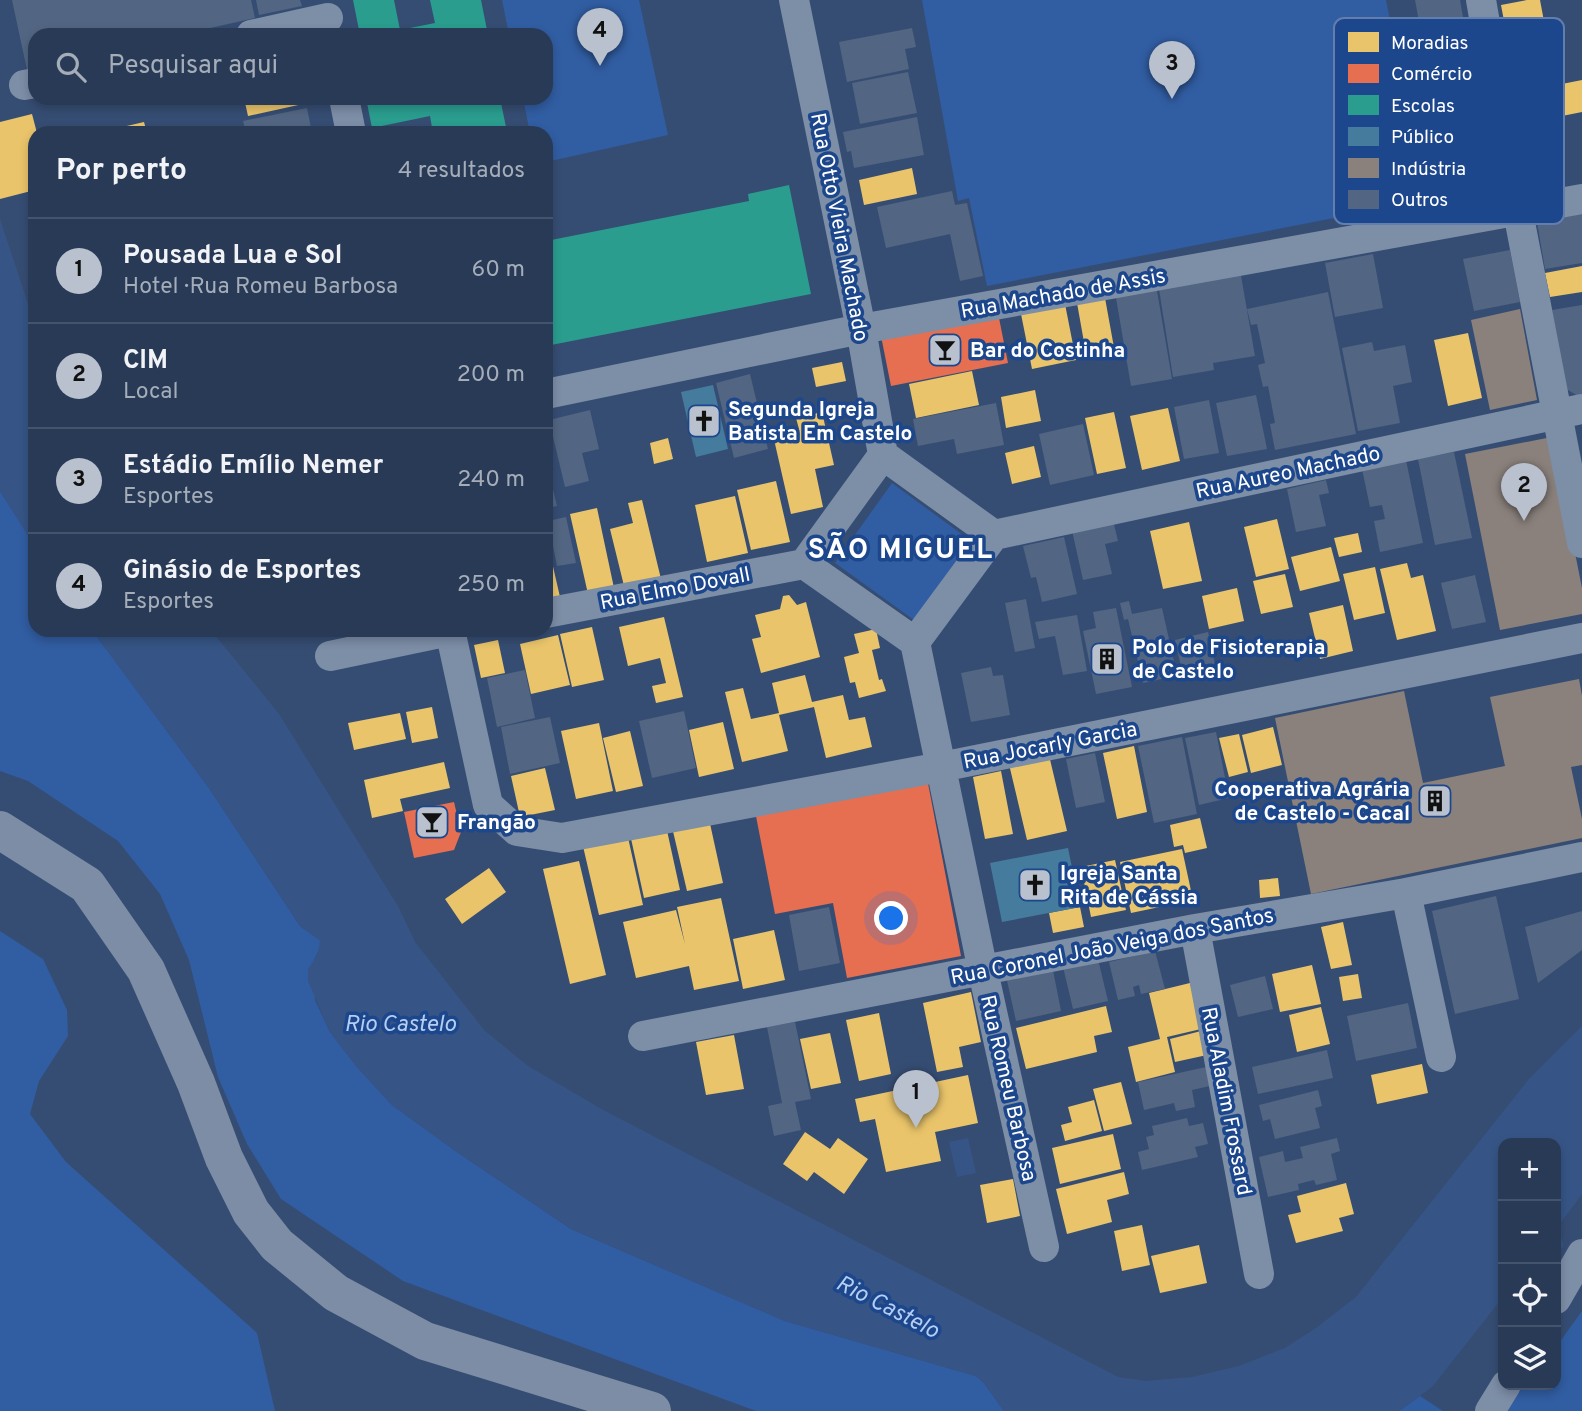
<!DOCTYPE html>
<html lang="pt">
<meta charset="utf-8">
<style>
body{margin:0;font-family:Overpass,sans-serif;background:#344560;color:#f1f3f6}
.controls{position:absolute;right:21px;bottom:21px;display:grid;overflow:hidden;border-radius:14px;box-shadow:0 4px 10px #0003}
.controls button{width:63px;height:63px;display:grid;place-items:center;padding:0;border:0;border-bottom:2px solid #44546c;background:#283a56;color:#f1f3f6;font:35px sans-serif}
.you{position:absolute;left:892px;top:919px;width:24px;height:24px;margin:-18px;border:5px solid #fff;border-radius:50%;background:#1a73e8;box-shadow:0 0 0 10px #1a73e833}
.badge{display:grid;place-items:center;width:46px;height:46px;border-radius:50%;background:#b9c1ce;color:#111;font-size:23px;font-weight:700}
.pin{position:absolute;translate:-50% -58px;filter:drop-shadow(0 2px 4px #0008)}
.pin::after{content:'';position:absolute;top:37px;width:24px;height:21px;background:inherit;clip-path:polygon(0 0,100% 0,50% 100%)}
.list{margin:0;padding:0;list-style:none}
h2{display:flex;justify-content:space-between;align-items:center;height:91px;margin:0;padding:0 28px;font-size:30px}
h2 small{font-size:23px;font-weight:400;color:#a5adb9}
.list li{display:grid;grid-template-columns:46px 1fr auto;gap:21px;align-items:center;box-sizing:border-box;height:105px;padding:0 28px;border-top:2px solid #44546c}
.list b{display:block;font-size:26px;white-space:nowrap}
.list p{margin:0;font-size:23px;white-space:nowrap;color:#a5adb9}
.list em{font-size:23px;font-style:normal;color:#a5adb9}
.icon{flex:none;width:38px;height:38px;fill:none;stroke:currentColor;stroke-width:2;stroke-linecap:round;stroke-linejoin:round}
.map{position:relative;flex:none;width:1582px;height:1411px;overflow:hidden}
.search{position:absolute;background:#283a56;box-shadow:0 4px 10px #0003;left:28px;top:28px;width:525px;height:77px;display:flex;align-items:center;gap:18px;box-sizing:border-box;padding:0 24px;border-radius:21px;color:#a5adb9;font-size:26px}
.panel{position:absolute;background:#283a56;box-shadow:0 4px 10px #0003;left:28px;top:126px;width:525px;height:511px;border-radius:21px}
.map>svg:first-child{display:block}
.green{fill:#315da2}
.water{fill:#365586}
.homes{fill:#e9c46a}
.shops{fill:#e76f51}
.schools{fill:#2a9d8f}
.public{fill:#457b9d}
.industry{fill:#8a817c}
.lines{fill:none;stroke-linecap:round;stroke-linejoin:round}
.stream{stroke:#365586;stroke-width:7}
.building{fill:#526582}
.minor{stroke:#7d8ea7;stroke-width:30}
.major{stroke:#7c8da5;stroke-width:38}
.labels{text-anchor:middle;stroke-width:7;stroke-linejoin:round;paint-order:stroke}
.street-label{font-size:21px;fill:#fff;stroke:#1d478c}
.poi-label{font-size:21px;font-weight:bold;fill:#fff;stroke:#1d478c;text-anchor:start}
.water-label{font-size:23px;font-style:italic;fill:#b4cef4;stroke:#1d478c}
.district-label{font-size:28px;font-weight:bold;letter-spacing:2px;fill:#fff;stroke:#1d478c}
.key{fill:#1d478c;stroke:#617eae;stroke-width:2}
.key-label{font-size:19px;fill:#fff}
</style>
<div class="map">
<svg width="1582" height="1411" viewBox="0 0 1582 1411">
<rect width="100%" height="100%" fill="#364d73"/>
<path class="green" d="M502,0h137l29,135 -122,27v-29h-16l-7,-35h23v-63h-37z
M922,0h464l40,200 -439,86 -18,-88 -11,3z
M892,483l79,58 -57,79 -79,-57z
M0,491l35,55v84h57l117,158 91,138 20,14 1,6 -7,14 1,40 15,32 27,35 35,38 65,47 114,77 214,92 191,55 8,7 20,28h-248l-353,-130 -122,-82 -34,-55 -29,-67 -29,-117 -29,-66 -42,-53 -90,-60 -28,-10z
M0,931l43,28 24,51 1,26 -29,45 -9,33 36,48 191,171 18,78h-275z
M1582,1311v100h-79l22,-26h31v-38z
M1420,1396l23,15h-44z"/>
<path class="water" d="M0,219l35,106v221l-35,-55z
M92,630h119l68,84 120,194 16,34 70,89 43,35 77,45 513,266 28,4 46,-4 47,-11 46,-18 31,-20 40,-31 173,-218 53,-53v168l-26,35v-86h-53v154l-71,90 -33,24h-395l-20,-28 -8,-7 -191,-55 -214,-92 -114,-77 -65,-47 -35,-38 -27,-35 -22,-51v-12l10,-15 2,-14 -20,-14 -91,-138z
M968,1138l8,35 -19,4 -8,-35z"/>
<path class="homes" d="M1527,0h13l12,64 -9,2 3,18 -29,5 -16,-84z
M1582,80v32l-55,11 -6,-31z
M244,98h58l1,6 -55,12z
M32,114l5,19 -2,57 -35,9v-77z
M144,122l3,11h-46v-1z
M912,168l5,26 -53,11 -5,-25z
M1582,266v26l-32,5 -5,-24z
M1105,298l10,55 -28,6 -10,-56z
M1065,304l11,56 -44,9 -11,-55z
M1468,333l14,65 -34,8 -14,-66z
M842,362l4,19 -30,6 -4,-19z
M972,371l7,34 -63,13 -7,-34z
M1035,390l6,31 -35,7 -5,-31z
M1168,408l12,53 -38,9 -12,-54z
M822,412l12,53 -19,4 8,38 -32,7 -18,-79 26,-6 -3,-11z
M1114,412l12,56 -29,6 -12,-56z
M668,438l5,21 -19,5 -4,-21z
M1034,446l7,31 -29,7 -7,-31z
M776,481l14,61 -39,8 -14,-60z
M735,496l13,57 -41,9 -12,-57z
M642,500l19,79 -35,15 -16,-65 23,-6 -5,-20z
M597,508l17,80 -26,6 -18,-80z
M1277,519l12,50 -33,8 -12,-50z
M1189,522l13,59 -39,8 -13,-58z
M1358,533l4,19 -23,5 -5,-19z
M546,536l14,61 -14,3z
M1331,547l9,34 -40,10 -9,-34z
M1407,563l4,15 12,-3 13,56 -39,9 -17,-71z
M1375,567l10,46 -31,7 -11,-46z
M1285,574l8,33 -32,7 -8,-33z
M1237,588l7,33 -35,8 -7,-33z
M789,595l8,10 9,-3 14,55 -59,16 -9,-34 9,-2 -6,-22 25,-6 3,-13z
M1343,605l10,46 -33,8 -11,-46z
M664,617l19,80 -27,6 -4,-17 14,-3 -6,-25 -32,8 -9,-39z
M592,627l12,53 -32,7 -12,-53z
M876,629l4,19 -8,2 7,30 3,-1 4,12 -27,7 -4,-16 -5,1 -6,-26 15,-4 -5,-19z
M558,635l12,50 -39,9 -11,-50z
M498,640l7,33 -24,5 -7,-33z
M805,675l7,27 31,-7 6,25 16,-3 7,30 -46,11 -12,-51 -35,8 9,36 -46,11 -17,-70 18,-4 8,31 28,-6 -7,-30z
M432,707l6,31 -26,5 -6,-31z
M400,713l6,26 -52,11 -6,-27z
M723,722l11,47 -35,8 -10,-47z
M599,723l14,68 -37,8 -15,-68z
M1273,727l9,38 -31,8 -9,-38z
M630,731l13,55 -27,6 -13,-54z
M1239,734l9,38 -19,5 -10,-39z
M1134,746l13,66 -30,7 -14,-66z
M1048,751l19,80 -40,9 -19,-80z
M444,762l6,26 -50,11 3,12 -31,7 -8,-38z
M545,768l10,42 -35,7 -9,-41z
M1001,771l12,63 -28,5 -12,-62z
M1200,818l7,30 -22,5 -2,-8 -9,2 -4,-22z
M709,819l14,64 -36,8 -15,-64z
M666,826l14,64 -36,8 -14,-64z
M627,833l16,72 -44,10 -17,-73z
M1182,849l11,51 -62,13 -11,-51z
M1115,860l11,50 -35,7 -10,-50z
M579,861l27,114 -36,9 -27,-115z
M489,868l17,24 -44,32 -17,-25z
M1278,878l2,18 -20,2 -1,-18z
M721,898l18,83 -45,9 -5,-24 -53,12 -13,-56 53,-12 9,34 -8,-37z
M1080,907l4,20 -31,6 -4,-20z
M1343,922l9,43 -21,4 -10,-42z
M774,930l11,50 -42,9 -10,-50z
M1312,965l9,39 -41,8 -8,-38z
M1358,974l4,24 -19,3 -4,-24z
M1190,983l11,46 -34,8 8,35 -39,10 -8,-35 32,-8 -11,-46z
M971,992l10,50 -22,5 4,20 -26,5 -14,-69z
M1106,1006l6,26 -18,4 3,16 -71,17 -10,-41z
M1321,1007l9,37 -33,8 -8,-37z
M879,1013l12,61 -32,7 -13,-61z
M1201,1031l6,24 -32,7 -5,-23z
M830,1033l11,50 -30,6 -11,-50z
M734,1035l10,54 -38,6 -10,-53z
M1422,1064l6,29 -51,11 -6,-29z
M968,1075l10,48 -43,9 6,29 -55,11 -11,-53 -15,3 -5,-23z
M1121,1082l11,42 -28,7 -11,-42z
M1094,1100l8,31 -37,10 -4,-16 11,-3 -4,-15z
M805,1132l25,17 8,-11 30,21 -24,35 -30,-22 -7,9 -24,-17z
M1113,1134l8,35 -61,15 -8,-36z
M1124,1172l5,22 -22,6 5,22 -45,12 -11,-45z
M1013,1179l7,37 -33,7 -7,-38z
M1346,1183l8,31 -15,4 4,13 -47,12 -8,-28 13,-3 -4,-16z
M1142,1225l8,40 -28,6 -8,-40z
M1199,1245l8,38 -47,10 -9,-37z"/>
<path class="shops" d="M998,313l10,50 -117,23 -10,-50z
M927,778l34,178 -114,22 -14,-75 -58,11 -20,-103z
M454,802l7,30 -7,18 -40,8 -10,-46z"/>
<path class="schools" d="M353,0h41l6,30 35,-7 -5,-23h51l7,35h-128z
M366,98h134l6,29 -31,6h-42l-3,-17 -58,12z
M789,185l22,109 -265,52v-105l203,-40 -1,-7z"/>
<path class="public" d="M713,385l15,64 -32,8 -15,-65z
M1068,848l12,59 -78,15 -12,-59z"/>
<path class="industry" d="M1520,309l17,91 -47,10 -19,-90z
M1552,437l30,151v26l-82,16 -35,-176z
M1579,679l3,17v69l-11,2 11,52v19l-271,56 -36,-176 129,-27 19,92 82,-17 -15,-69z"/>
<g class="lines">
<path class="stream" d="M1556,1232l4,13"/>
</g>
<path class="building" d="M12,0h239l4,18 -76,17h-144v33l-8,2z
M256,0h44l2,6 -43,9z
M1415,0h45l4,23 -43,9z
M912,28l4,19 -11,2 4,20 -62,13 -8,-40z
M908,72l9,41 -57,11 -8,-41z
M307,108l5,25h-66l-3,-12z
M917,117l7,38 -70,13 -3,-17 -4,1 -4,-20z
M952,191l3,14 12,-2 16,73 -23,5 -10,-47 -64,14 -9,-41z
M1582,214v49l-37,6 -8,-47z
M1510,250l10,52 -46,9 -11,-52z
M1373,254l10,54 -48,9 -10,-54z
M1240,270l15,86 -42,7 1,7 -41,7 -15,-94z
M1156,285l16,94 -41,7 -16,-94z
M1328,292l28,142 -81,16 -5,-26 5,-1 -7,-37 -5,1 -5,-22 7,-2 -8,-39 -6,1 -4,-16z
M1582,305v90l-4,1 -12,-7 -14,-79z
M1372,342l2,9 31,-6 7,37 -19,4 7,37 -42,8 -16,-83z
M750,374l18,75 -34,9 -18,-75z
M1256,395l11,54 -40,7 -11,-53z
M1209,400l10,53 -35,6 -10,-52z
M996,403l8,42 -47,9 -3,-15 -36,7 -5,-27z
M590,410l9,39 -17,4 7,28 -24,6 -16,-67z
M1083,424l11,51 -44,10 -11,-51z
M1454,452l18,86 -37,7 -17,-86z
M546,460l11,46 -11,2z
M1406,460l17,83 -43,9 -6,-31 11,-2 -3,-14 -12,2 -8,-38z
M1326,480l3,13 -10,2 7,31 -30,6 -9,-43z
M1112,516l6,25 -13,3 7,30 -29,6 -12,-54z
M566,517l10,46 -19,3 -9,-45z
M1064,537l13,57 -35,8 -6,-25 -5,1 -8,-32z
M1475,575l11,47 -34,7 -11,-46z
M1026,599l9,49 -20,4 -10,-49z
M1129,601l3,13 30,-6 13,58 -6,1 2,10 -28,6 -15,-64 -4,1 -4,-17z
M1116,608l16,79 -36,7 -13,-63 13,-3 -3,-16z
M1077,615l10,56 -24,4 -8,-39 -16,3 -4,-17z
M1208,632l9,41 -33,7 -9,-40z
M991,667l2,9 10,-1 7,40 -39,7 -10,-49z
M525,670l10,48 -38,9 -10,-49z
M684,711l12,57 -44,10 -13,-57z
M550,717l10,46 -50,11 -9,-47z
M1216,732l13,66 -30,7 -14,-67z
M1182,737l15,77 -43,9 -16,-77z
M1095,753l10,49 -29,6 -10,-49z
M1496,896l23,103 -64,15 -23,-103z
M829,907l11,56 -41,8 -10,-56z
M1582,911v39l-44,33 -13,-56z
M1155,951l10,38 -24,5 -2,-9 -6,2 2,9 -17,4 -9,-38z
M1098,959l10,42 -35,8 -10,-42z
M1052,965l9,46 -45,10 -10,-45z
M1265,976l8,33 -35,8 -8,-32z
M1408,1003l9,45 -61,13 -9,-45z
M795,1022l16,77 -16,3 6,28 -27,6 -6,-30 14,-3 -15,-76z
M1327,1050l6,28 -75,16 -6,-27z
M1206,1067l4,19 -18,4 3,17 -19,4 -2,-8 -30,7 -6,-28z
M1318,1090l4,16 -7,2 5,20 -45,11 -5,-20 -7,2 -4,-16z
M1187,1118l2,8 14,-3 5,21 -13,3 3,10 -56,13 -4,-18 11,-3 -3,-12 8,-2 -2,-9z
M1337,1138l3,13 -9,3 6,26 -21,5 -2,-5 -16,4 1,6 -31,7 -9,-40 24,-6 2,11 18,-4 -3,-11z"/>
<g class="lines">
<path class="minor" d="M794,0l67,329 22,126
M1481,0l37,212 64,331
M251,35l77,-17
M24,85l11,-2
M344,98l7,35
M546,394l315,-65 721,-130
M883,455l111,80 -79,107 -111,-78z
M994,535l588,-126
M546,613l258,-49
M450,630l38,175 29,26 45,7 379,-71 641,-129
M915,642l68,329 61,276
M330,656l124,-26
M1406,893l35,164
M1195,929l64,345
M643,1036l552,-107 211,-36 176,-36
M1556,1299l26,-45
M1490,1411l16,-26"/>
<path class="major" d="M0,830l87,55 59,85 50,113 28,75 27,54 26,33 59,48 89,48 227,70"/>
</g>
<defs>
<symbol id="bar-square" viewBox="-11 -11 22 22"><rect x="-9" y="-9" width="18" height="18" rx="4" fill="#b9c1ce" stroke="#1d478c"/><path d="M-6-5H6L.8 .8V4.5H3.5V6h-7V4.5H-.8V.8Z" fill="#111"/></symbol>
<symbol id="church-square" viewBox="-11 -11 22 22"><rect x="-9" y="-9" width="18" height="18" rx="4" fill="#b9c1ce" stroke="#1d478c"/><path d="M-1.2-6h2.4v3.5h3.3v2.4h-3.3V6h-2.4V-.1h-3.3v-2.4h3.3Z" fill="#111"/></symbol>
<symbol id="building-square" viewBox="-11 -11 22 22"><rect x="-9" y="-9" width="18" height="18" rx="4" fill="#b9c1ce" stroke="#1d478c"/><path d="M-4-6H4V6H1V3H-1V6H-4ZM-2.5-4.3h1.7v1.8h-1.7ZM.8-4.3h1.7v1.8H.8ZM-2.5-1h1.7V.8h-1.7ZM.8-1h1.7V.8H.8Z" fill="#111"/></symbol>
</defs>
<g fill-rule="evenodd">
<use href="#bar-square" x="926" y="331" width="38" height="38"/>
<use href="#church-square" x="685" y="402" width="38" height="38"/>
<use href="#building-square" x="1088" y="640" width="38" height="38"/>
<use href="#building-square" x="1416" y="782" width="38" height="38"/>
<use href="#bar-square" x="413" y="803" width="38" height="38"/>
<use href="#church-square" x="1016" y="866" width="38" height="38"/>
</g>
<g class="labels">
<g class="street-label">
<text transform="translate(840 227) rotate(79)" y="7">Rua Otto Vieira Machado</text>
<text transform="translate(1063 293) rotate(-10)" y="7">Rua Machado de Assis</text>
<text transform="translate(1288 472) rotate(-12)" y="7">Rua Aureo Machado</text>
<text transform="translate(675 588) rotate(-11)" y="7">Rua Elmo Dovall</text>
<text transform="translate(1050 745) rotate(-11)" y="7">Rua Jocarly Garcia</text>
<text transform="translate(1112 946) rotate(-11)" y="7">Rua Coronel João Veiga dos Santos</text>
<text transform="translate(1009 1088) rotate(77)" y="7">Rua Romeu Barbosa</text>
<text transform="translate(1227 1101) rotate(79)" y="7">Rua Aladim Frossard</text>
</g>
<g class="poi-label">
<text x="970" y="357">Bar do Costinha</text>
<text x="728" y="416">Segunda Igreja<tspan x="728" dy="24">Batista Em Castelo</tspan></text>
<text x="1132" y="654">Polo de Fisioterapia<tspan x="1132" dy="24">de Castelo</tspan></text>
<text x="1410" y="796" text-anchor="end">Cooperativa Agrária<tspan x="1410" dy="24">de Castelo - Cacal</tspan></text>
<text x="457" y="829">Frangão</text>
<text x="1060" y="880">Igreja Santa<tspan x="1060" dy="24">Rita de Cássia</tspan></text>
</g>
<g class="water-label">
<text x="400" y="1031">Rio Castelo</text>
<text transform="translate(888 1306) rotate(27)" y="8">Rio Castelo</text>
</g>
<g class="district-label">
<text x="901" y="558">SÃO MIGUEL</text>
</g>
</g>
<rect x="1334" y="18" width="230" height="206" rx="10" class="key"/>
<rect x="1348" y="32" width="31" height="20" fill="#e9c46a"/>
<rect x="1348" y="64" width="31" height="19" fill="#e76f51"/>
<rect x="1348" y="95" width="31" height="20" fill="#2a9d8f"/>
<rect x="1348" y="127" width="31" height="19" fill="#457b9d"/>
<rect x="1348" y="158" width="31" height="20" fill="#8a817c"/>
<rect x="1348" y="190" width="31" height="19" fill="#526582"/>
<g class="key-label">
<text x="1391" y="49">Moradias</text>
<text x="1391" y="80">Comércio</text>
<text x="1391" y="112">Escolas</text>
<text x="1391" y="143">Público</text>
<text x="1391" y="175">Indústria</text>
<text x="1391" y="206">Outros</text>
</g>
</svg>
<div class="controls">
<button>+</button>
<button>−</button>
<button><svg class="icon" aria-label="locate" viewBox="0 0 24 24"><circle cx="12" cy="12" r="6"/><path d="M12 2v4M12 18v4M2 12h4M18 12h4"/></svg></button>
<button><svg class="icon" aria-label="layers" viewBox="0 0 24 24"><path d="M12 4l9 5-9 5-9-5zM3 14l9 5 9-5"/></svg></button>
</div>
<div class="you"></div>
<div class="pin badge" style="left:916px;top:1128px">1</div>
<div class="pin badge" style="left:1524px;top:521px">2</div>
<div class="pin badge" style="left:1172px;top:99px">3</div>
<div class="pin badge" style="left:600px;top:66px">4</div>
<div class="search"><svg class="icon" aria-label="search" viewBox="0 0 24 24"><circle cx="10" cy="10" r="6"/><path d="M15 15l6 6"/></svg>Pesquisar aqui</div>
<section class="panel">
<h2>Por perto<small>4 resultados</small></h2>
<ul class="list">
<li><span class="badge">1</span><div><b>Pousada Lua e Sol</b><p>Hotel · Rua Romeu Barbosa</p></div><em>60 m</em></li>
<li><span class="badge">2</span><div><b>CIM</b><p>Local</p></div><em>200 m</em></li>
<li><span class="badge">3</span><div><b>Estádio Emílio Nemer</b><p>Esportes</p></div><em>240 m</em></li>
<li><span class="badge">4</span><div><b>Ginásio de Esportes</b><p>Esportes</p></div><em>250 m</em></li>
</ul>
</section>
</div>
